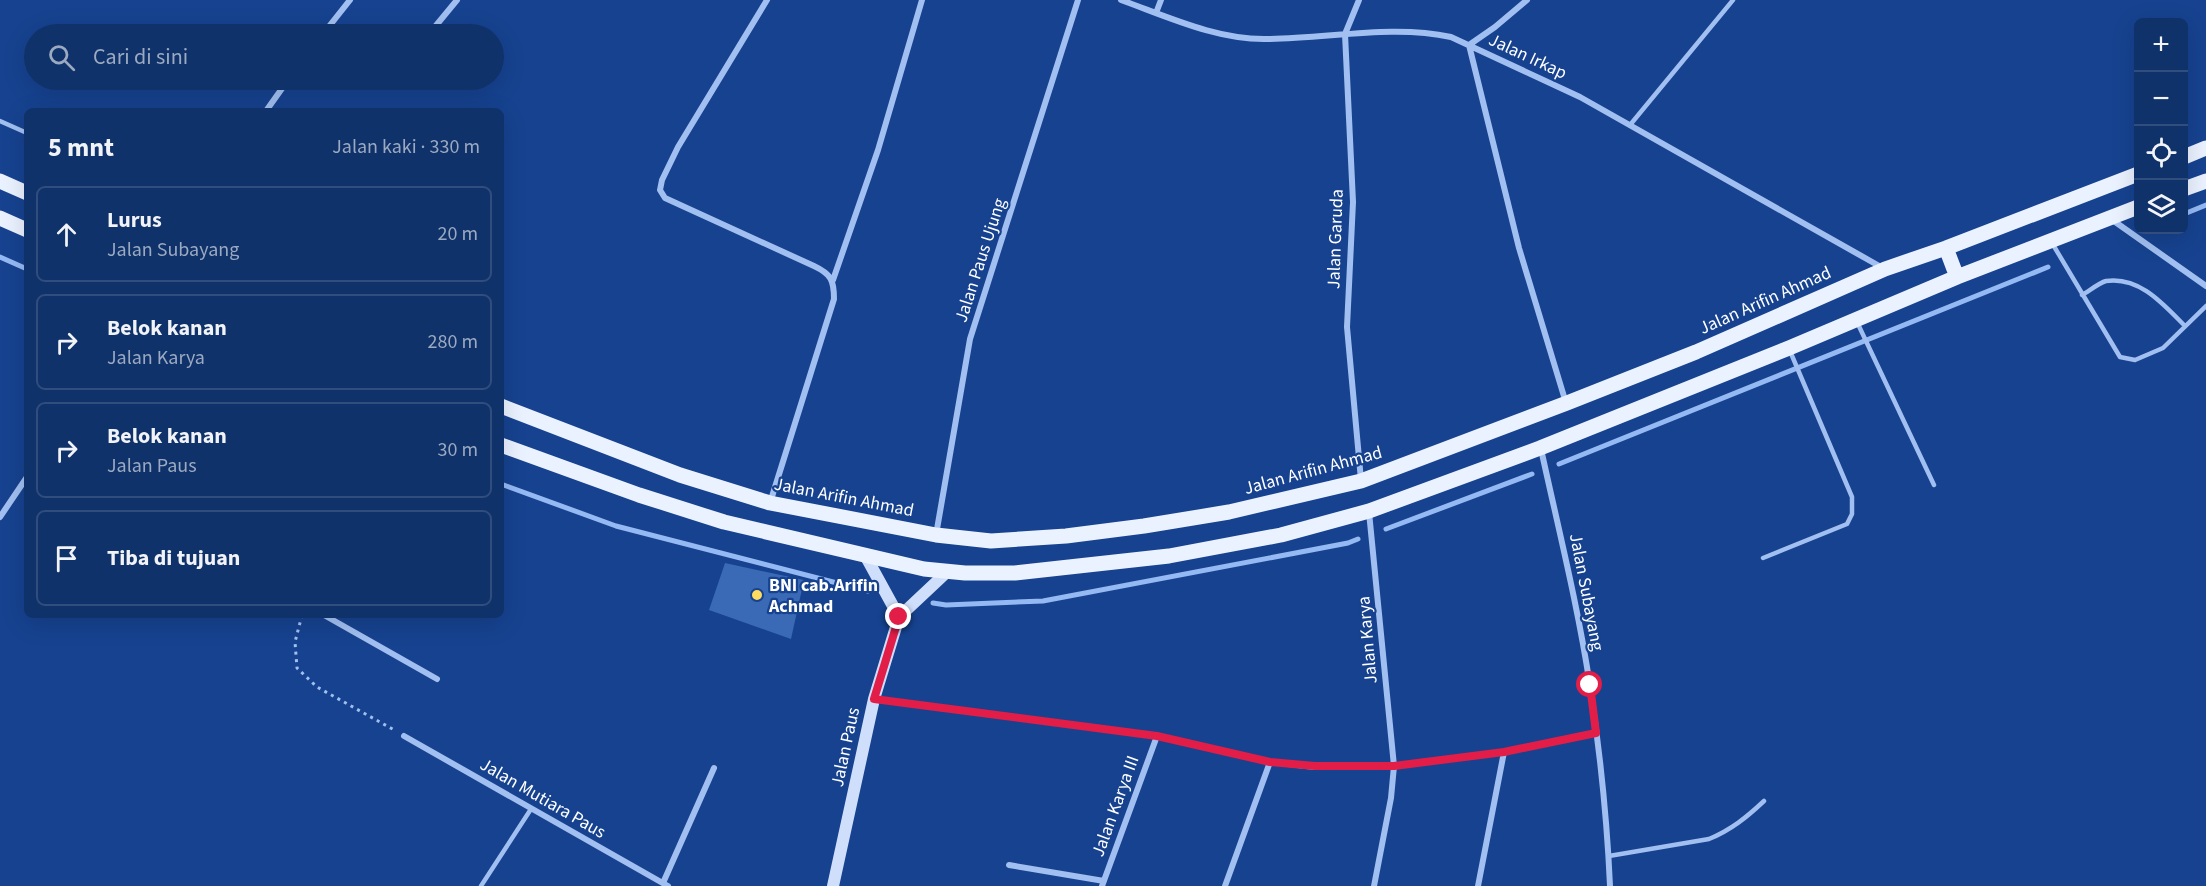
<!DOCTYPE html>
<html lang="id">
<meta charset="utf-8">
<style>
body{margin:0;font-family:"Source Sans 3",sans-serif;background:#1e3e73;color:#f1f3f6}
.controls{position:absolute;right:18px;top:18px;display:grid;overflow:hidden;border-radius:9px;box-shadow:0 6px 24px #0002}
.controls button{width:54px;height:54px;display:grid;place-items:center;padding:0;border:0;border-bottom:2px solid #304d7e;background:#10326b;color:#f1f3f6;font:30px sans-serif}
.stop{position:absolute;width:18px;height:18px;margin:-14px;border:4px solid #e11d48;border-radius:50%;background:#fff}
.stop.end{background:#e11d48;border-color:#fff;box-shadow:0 2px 6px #0008}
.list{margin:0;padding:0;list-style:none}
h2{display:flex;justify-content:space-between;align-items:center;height:78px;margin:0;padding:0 24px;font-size:26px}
h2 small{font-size:20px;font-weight:400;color:#9caac1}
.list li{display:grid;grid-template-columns:39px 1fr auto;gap:18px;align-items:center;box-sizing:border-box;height:96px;margin:0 12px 12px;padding:0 12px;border:2px solid #304d7e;border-radius:9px}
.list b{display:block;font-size:22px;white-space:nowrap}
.list p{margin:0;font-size:20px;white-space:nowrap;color:#9caac1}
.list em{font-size:20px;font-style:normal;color:#9caac1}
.icon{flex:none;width:33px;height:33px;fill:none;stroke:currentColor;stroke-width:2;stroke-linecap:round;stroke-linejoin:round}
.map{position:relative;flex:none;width:2206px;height:886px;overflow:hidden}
.search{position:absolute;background:#10326b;box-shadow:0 6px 24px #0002;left:24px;top:24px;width:480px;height:66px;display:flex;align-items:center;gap:15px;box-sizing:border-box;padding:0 21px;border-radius:33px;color:#9caac1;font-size:22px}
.panel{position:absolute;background:#10326b;box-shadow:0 6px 24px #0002;left:24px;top:108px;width:480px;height:510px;border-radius:9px}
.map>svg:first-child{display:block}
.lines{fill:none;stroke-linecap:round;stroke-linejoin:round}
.stream{stroke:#94b9f3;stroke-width:5}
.building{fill:#3a69b5}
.path{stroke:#a1bff0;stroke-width:3;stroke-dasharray:3 4.5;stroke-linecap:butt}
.service{stroke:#a1bff0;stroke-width:4.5}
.minor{stroke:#a1bff0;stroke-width:6}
.secondary{stroke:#cfdffb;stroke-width:12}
.primary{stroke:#eaf1ff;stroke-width:15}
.route{stroke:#e11d48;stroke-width:8}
.poi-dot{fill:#ffdc60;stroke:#16428f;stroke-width:2}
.labels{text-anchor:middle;stroke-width:4.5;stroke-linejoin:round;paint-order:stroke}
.street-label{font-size:18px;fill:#fff;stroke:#16428f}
.poi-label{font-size:18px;font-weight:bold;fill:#fff;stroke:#16428f;text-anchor:start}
</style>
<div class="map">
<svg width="2206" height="886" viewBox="0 0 2206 886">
<rect width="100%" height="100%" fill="#16428f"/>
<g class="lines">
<path class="stream" d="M2184,214l22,-9
M0,257l27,12
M1559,464l489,-197
M501,484l115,42 252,65
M1386,529l146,-55
M933,603l13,2 97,-4 305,-58 10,-4"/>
</g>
<path class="building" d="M725,563l79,17 -13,59 -82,-29z"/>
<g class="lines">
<path class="path" d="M302,615l-7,27 2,26 20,19 79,44"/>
<path class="service" d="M0,121l27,12
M1630,125l103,-125
M2052,243l68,114 15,3 28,-12 43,-42
M2082,295c7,-4 17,-12 24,-14 34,-5 58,24 79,45
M1857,322l77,163
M1763,558l84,-34 5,-10v-17l-62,-146
M1609,856l100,-17c22,-9 38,-22 55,-38
M481,886l50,-77"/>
<path class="minor" d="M767,0l-89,147 -16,33 -2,10 5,8 149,68c17,8 20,14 20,33l-64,204
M1121,0c47,17 96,40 146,39 61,0 124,-15 184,-2l129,60 301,170
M1359,0l-14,34 8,168 -6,125 14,153
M1527,0l-32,27 -26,18 50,203 47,155
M1156,13l5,-13
M323,34l27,-34
M429,34l28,-34
M266,111l22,-31
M2111,219l95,67
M833,280l45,-130 44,-150
M1541,449c17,78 37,157 49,237 10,66 17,133 20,200
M1369,512l25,254 -3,32 -17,88
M0,517l27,-40
M936,535l34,-196 108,-339
M324,615l113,64
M874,699l283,37 113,26 45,5 79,-1 110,-14 92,-19
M404,736l264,150
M1009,865l95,16
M663,883l51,-115
M1102,886l55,-150
M1225,886l45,-124
M1478,886l26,-134"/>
<path class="secondary" d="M865,555l34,62
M833,886l41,-187 25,-82 49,-46"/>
<path class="primary" d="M2184,157l22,-9
M0,181l27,12
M2184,189l22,-8
M0,218l27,12
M1946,248l11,29
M501,406l179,69 90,28 166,32 55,6 75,-5 78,-10 85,-14 132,-31 206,-78 129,-51 189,-83 61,-21 192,-74
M501,445l138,50 85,27 200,47 41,4h50l154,-17 112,-21 88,-24 171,-63 249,-100 168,-71 181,-70"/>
</g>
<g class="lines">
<path class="route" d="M899,617l-25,82 283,37 113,26 45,4h79l110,-14 92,-19 -6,-48"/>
</g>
<circle class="poi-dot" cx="757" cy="595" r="6"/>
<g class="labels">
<g class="street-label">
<text transform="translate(1528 56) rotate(25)" y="6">Jalan Irkap</text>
<text transform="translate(1335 239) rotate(-88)" y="6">Jalan Garuda</text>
<text transform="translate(980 260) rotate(-72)" y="6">Jalan Paus Ujung</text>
<text transform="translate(1765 300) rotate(-24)" y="6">Jalan Arifin Ahmad</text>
<text transform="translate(1313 470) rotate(-15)" y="6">Jalan Arifin Ahmad</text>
<text transform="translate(844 497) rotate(11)" y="6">Jalan Arifin Ahmad</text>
<text transform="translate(1587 592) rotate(79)" y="6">Jalan Subayang</text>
<text transform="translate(1367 640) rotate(-95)" y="6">Jalan Karya</text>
<text transform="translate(845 747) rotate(-78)" y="6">Jalan Paus</text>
<text transform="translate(543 798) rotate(30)" y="6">Jalan Mutiara Paus</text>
<text transform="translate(1115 806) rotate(-70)" y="6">Jalan Karya III</text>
</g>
<g class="poi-label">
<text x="769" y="591">BNI cab.Arifin<tspan x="769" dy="21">Achmad</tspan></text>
</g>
</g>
</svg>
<div class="controls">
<button>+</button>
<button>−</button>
<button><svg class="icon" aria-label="locate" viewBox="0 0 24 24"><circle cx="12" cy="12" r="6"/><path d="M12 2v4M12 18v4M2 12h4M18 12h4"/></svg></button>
<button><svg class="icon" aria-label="layers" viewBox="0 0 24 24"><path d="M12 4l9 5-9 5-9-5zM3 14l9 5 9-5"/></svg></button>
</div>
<div class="stop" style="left:1590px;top:685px"></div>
<div class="stop end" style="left:899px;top:617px"></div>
<div class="search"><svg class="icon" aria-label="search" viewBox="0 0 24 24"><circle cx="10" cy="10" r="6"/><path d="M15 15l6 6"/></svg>Cari di sini</div>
<section class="panel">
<h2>5 mnt<small>Jalan kaki · 330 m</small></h2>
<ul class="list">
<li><svg class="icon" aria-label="ahead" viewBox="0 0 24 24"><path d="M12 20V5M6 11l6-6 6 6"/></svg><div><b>Lurus</b><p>Jalan Subayang</p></div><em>20 m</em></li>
<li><svg class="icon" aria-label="right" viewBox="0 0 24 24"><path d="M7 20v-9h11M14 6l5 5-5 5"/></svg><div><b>Belok kanan</b><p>Jalan Karya</p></div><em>280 m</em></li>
<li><svg class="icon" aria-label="right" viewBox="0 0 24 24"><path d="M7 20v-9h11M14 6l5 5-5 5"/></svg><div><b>Belok kanan</b><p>Jalan Paus</p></div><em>30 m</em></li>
<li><svg class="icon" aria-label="arrive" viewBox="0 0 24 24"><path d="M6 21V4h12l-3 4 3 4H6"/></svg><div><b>Tiba di tujuan</b></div></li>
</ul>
</section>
</div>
